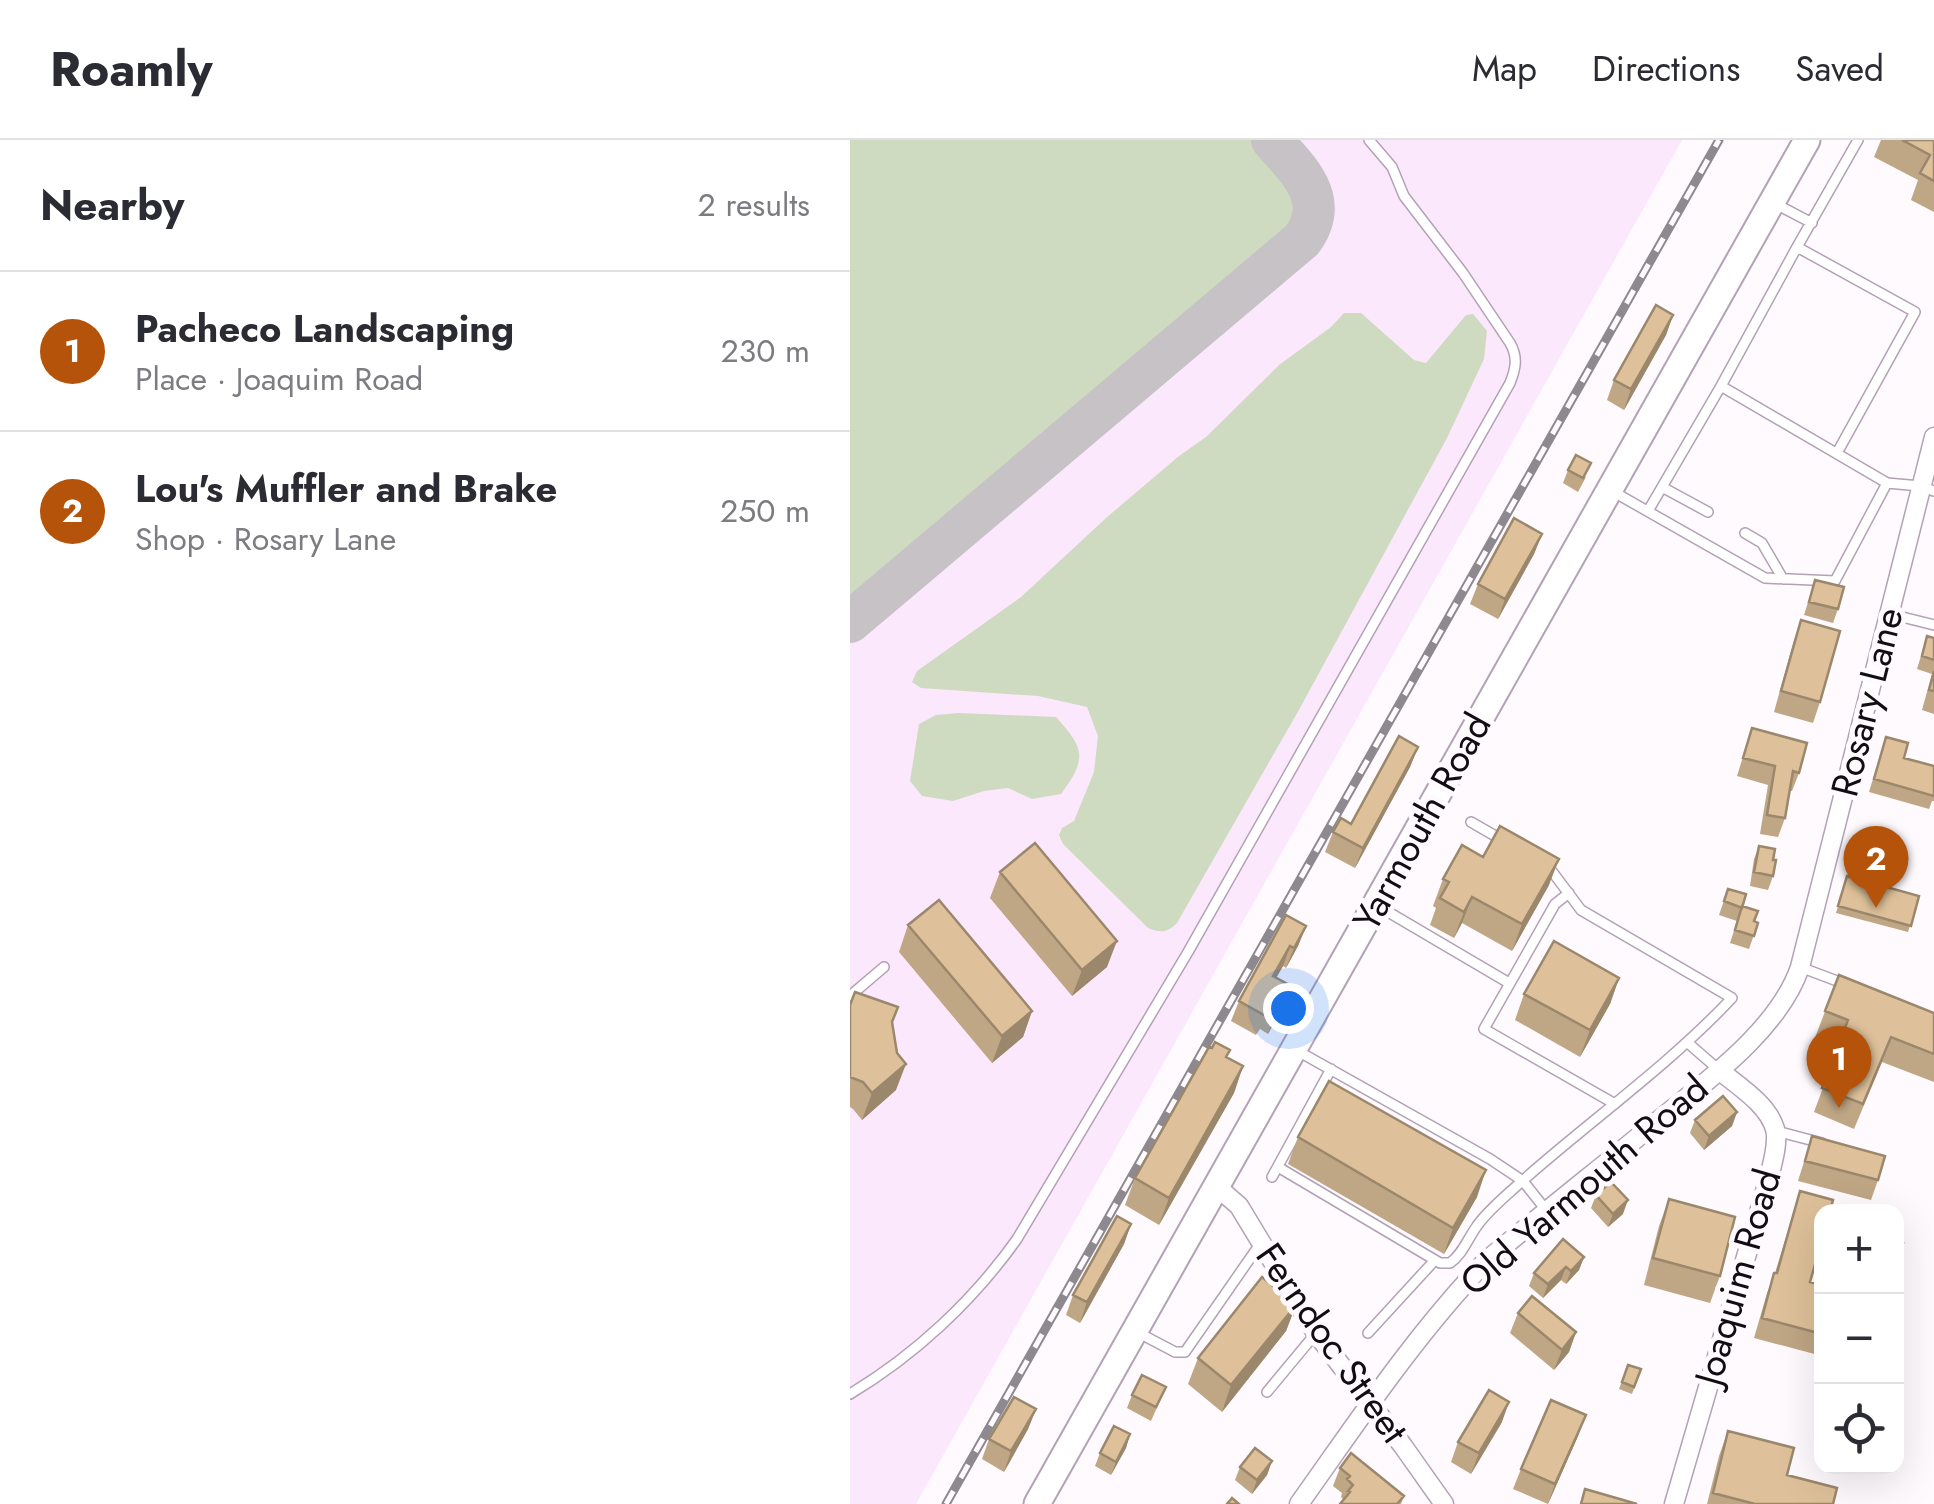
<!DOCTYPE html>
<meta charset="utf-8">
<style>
body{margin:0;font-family:Jost,sans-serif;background:#f2f2f3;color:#2b2b33}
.controls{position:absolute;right:30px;bottom:30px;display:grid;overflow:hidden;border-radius:20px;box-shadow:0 10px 40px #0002}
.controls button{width:90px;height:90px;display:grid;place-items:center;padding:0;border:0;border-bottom:2px solid #e1e1e2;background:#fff;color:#2b2b33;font:50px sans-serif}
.you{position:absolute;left:438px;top:868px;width:35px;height:35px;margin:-25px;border:8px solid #fff;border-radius:50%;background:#1a73e8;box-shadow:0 0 0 15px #1a73e833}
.badge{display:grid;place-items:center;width:65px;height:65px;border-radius:50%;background:#b45309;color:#fff;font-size:32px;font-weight:700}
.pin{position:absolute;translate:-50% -82px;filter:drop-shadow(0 2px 5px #0008)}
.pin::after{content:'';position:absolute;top:52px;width:35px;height:30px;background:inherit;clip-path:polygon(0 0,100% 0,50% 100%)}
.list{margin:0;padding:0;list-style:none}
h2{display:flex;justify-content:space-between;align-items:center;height:130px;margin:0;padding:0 40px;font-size:42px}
h2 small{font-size:32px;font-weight:400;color:#7c7c81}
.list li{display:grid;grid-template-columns:65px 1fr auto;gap:30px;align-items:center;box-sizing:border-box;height:160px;padding:0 40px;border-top:2px solid #e1e1e2}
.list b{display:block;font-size:38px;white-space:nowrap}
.list p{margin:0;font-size:32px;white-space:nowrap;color:#7c7c81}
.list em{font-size:32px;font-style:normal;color:#7c7c81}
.icon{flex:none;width:55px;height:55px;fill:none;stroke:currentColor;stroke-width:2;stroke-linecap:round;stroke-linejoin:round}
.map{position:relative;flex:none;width:1084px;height:1364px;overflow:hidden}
header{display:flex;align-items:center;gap:60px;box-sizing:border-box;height:140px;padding:0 50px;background:#fff;border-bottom:2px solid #e1e1e2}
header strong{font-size:48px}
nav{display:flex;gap:55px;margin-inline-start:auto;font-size:35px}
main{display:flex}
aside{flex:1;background:#fff}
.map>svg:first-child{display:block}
.built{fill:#fbe8fd}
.green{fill:#cedbc1}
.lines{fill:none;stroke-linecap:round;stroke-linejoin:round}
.taxiway{stroke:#c6c2c6;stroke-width:42}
.lane-casing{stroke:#b3a1b4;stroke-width:12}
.street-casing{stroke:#b3a1b4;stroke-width:21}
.secondary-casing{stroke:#b3a1b4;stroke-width:29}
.lane{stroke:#fff;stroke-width:9}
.street{stroke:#fff;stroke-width:18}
.secondary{stroke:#fff;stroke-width:25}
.rail-casing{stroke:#8e898e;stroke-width:9}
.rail{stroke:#fefafe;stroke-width:5;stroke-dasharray:15;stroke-linecap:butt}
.wall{fill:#bfa684}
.shaded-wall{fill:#9b876c}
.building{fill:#dec19a;stroke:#9b876c;stroke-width:2.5}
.labels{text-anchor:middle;stroke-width:10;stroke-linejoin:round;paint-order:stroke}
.street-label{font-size:38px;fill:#120c13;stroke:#fefafe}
</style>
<header>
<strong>Roamly</strong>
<nav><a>Map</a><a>Directions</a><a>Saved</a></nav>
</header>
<main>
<aside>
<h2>Nearby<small>2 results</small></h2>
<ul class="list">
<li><span class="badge">1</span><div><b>Pacheco Landscaping</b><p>Place · Joaquim Road</p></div><em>230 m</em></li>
<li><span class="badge">2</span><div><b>Lou's Muffler and Brake</b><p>Shop · Rosary Lane</p></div><em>250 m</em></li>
</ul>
</aside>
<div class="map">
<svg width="1084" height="1364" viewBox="0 0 1084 1364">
<rect width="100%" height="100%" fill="#fefafe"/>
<path class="built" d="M0,0h832l-766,1364h-66z"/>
<path class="green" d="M0,0h403c18,20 57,51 43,81 -5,9 -14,17 -21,24l-425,357z
M494,173h17l53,47 12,3 40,-48 7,-1 14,17 -3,28 -37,79 -147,270 -123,215c-10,10 -16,10 -29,5l-85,-84 -4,-9 3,-7 12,-7 20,-49 4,-36 -11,-29 -49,-11 -117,-8 -9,-6 5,-11 104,-74 85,-79 73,-62 27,-19 73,-72 52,-38z
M108,573l98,4c28,31 32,41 5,77l-29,5 -24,-11 -24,3 -31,10 -31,-5 -12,-15 9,-57 17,-9z"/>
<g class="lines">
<path class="taxiway" d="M0,482l452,-382c30,-41 -4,-70 -30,-100"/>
<defs>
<path id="lane" d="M924,63l38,20
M947,107l61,-107
M871,246l76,-139 118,65 -78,141
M1037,343l33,3 14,5
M812,347l46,25
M762,351l153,87 70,3 52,-98 -166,-97 -73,125
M895,393l17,10 21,36
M1040,474l44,11
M621,682l33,19
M719,753l-14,11 -71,125 131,75
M528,766l131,77
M950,827l45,17
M0,856l34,-29
M838,903l31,27
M446,910l194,109 33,22 23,29
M926,991l46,12
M428,1027l162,96h10c13,-9 18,-25 27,-37 11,-16 30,-31 44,-44 70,-62 147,-116 211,-184l-151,-88 -33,-44
M422,1037l59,-108
M287,1192l38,20h10l75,-108
M518,1193l67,-73
M417,1252l49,-59
M0,1254c65,-39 123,-93 167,-155l171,-287 322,-569c6,-15 8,-26 0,-40l-47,-70 -59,-77 -12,-29 -23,-27"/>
<path id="street" d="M366,1046l23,20 77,127 87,113 41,58
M449,1364c59,-83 116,-169 187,-243 55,-46 112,-91 168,-137 50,-41 125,-94 146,-157l134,-530
M824,1364l95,-326c3,-14 10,-35 6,-49 -7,-25 -37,-43 -56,-59"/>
<path id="secondary" d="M187,1364l770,-1364"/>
</defs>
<use href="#lane" class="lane-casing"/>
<use href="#street" class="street-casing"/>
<use href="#secondary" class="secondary-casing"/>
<use href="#lane" class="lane"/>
<use href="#street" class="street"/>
<use href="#secondary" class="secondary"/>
<defs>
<path id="rail" d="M96,1364l773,-1364"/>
</defs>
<use href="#rail" class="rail-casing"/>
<use href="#rail" class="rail"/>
</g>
<path class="wall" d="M1031,0h53v72l-23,-12 7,-20 -44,-23z
M823,175l-7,20 -42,75 -17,-10 7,-20z
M718,330l18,7 -8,15 -15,-9z
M692,394l-8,20 -36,65 -28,-15 8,-20z
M965,440l23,29 -5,14 -29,-8z
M951,480l19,82 -7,21 -39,-11 20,-72z
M1077,496l7,2v76l-12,-4 10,-36 -15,-5z
M902,588l47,45 -7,18h-2l-5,27 -7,19 -18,-3 8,-49 -31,-9z
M1036,597l18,21 30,8v35h-2l-3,8 -60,-17z
M568,607l-8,20 -55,101 -30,-16 8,-20 18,-8z
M909,706l14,14v16l-5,14 -18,-4 4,-27z
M633,717l66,28 -37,66 -50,-28 -8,15 -24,-13 6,-17 -3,-2 10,-27z
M150,732l107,95 -35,29 -82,-98z
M997,736l72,20 -11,36 -72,-19z
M878,749l18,5 -9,27 -18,-6z
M892,766l12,15 4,2 -9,26 -19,-6z
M58,785l124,86 -9,26 -31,26 -93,-111z
M456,786l-8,20 -12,22 -3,-2 -7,12 15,8 -8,20 -15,28 -8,-5 -4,6 -25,-14 8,-20z
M989,835l95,38v69l-52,-20 -28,67 -40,-17 25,-67 -23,-10z
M769,838l-9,26 -30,53 -65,-37 9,-26z
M0,865l42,17 4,68 -34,30 -9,-11 -3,-2z
M378,917l15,9 -9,27 -75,132 -34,-20 10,-27z
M887,972l-5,14 -28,24 -14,-17 5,-13z
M962,996l66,44 -7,20 -73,-19z
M448,997l179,60 -33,57 -156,-90z
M950,1051l10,91 12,3v71l-68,-18 13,-45 8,-20z
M746,1055l27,19 -15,13 -17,-19z
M819,1059l51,77 -10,27 -66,-18 15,-59z
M281,1084l-7,20 -44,79 -14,-8 7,-20z
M734,1117l-5,13 -13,14 -5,-4 -18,18 -14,-12 5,-13z
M446,1165l-10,26 -64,81 -34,-28 10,-26z
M668,1173l58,19 -7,20 -15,18 -44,-37z
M778,1225l13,4 -9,25 -13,-5z
M316,1247l-15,34 -24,-13 5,-13z
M186,1269l-8,20 -24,43 -22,-13 7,-20z
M652,1282l-31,52 -20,-12 7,-20z
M878,1291l59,44 46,29h-126l12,-48z
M280,1294l-4,14 -15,27 -16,-9 5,-13z
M728,1296l-30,68 -35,-15 8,-20z
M422,1321l-5,14 -15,19 -17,-14 5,-13z
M490,1328l64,28 -3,8h-61l4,-4 -3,-3 1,-4 -9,-7z"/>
<path class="shaded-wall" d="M823,175l-7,20 -42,75 7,-21z
M692,394l-8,20 -36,65 7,-20z
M568,607l-8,20 -55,101 8,-20z
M709,719l-10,26 -37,66 10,-27z
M622,757l-10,26 -8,15 10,-26z
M456,786l-8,20 -12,22 8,-20z
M267,801l-10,26 -35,29 10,-26z
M440,806l-7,20 -17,30 7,-20z
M769,838l-9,26 -30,53 10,-27z
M441,846l-8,20 -15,28 7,-20z
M182,871l-9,26 -31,26 10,-27z
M56,924l-10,26 -34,30 10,-27z
M393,926l-9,27 -75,132 10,-27z
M887,972l-5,14 -28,24 5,-14z
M636,1030l-9,27 -33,57 9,-26z
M778,1060l-5,14 -15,13 5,-13z
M281,1084l-7,20 -44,79 7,-21z
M734,1117l-5,13 -13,14 5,-13z
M716,1127l-5,13 -18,18 5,-14z
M446,1165l-10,26 -64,81 9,-27z
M726,1192l-7,20 -15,18 8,-20z
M659,1262l-7,20 -31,52 8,-21z
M186,1269l-8,20 -24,43 7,-21z
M736,1275l-8,21 -30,68 7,-20z
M280,1294l-4,14 -15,27 5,-13z
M422,1321l-5,14 -15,19 5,-14z"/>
<path class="building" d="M1052,0h32v41l-14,-8 10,-18z
M806,165l17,10 -42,74 -17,-9z
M726,315l15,8 -8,15 -15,-8z
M664,378l28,16 -37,65 -27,-15z
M965,440l29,7 -6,22 -29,-7z
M951,480l39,11 -20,71 -39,-11z
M1077,496l7,2v22l-12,-4z
M1084,531v20l-5,-1z
M902,588l55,15 -8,30 -6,-2 -8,47 -18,-3 8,-49 -32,-8z
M549,596l19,11 -55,101 -30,-16 8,-14 10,6z
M1036,597l22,6 -4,15 30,8v30l-60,-17z
M650,686l59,33 -37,65 -50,-27 -8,15 -24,-14 9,-16 -6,-3 19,-34 21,12z
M185,703l82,98 -35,29 -82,-98z
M909,706l16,3 -2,11h3l-3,16 -19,-4z
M997,736l72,20 -8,30 -73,-20z
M878,749l18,5 -4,14 -18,-7z
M89,760l93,111 -30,25 -94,-111z
M892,766l16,5 -4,10 4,2 -4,13 -19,-6z
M436,775l20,11 -12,22 -4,-2 -17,30 18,10 -16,28 -8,-5 -3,6 -25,-14z
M704,801l65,37 -29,52 -66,-36z
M989,835l95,38v41l-43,-17 -28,67 -41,-16 26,-68 -23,-9z
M5,852l43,15 -6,15 5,31 9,11 -34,29 -9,-11 -13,-5v-72z
M365,902l15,8 -4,7 17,9 -74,132 -34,-20 74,-131 3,1z
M479,941l157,89 -33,58 -155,-91z
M873,956l14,16 -28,24 -14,-16z
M962,996l73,20 -7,24 -73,-19z
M761,1042l17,18 -15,14 -17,-19z
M950,1051l33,9 -3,12h-8v28l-12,42 12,3v49l-60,-16 12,-45h3z
M819,1059l66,18 -15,59 -67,-18z
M267,1076l14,8 -44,78 -14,-7z
M713,1099l21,18 -13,14 -5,-4 -18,17 -14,-11z
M1046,1101l7,2 -7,24z
M412,1137l34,28 -65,80 -33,-27z
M682,1156l44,36 -14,18 -44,-37z
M778,1225l13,4 -7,18 -12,-5z
M292,1235l24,12 -10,20 -24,-12z
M639,1250l20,12 -30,51 -21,-11z
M164,1257l22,12 -25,42 -22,-12z
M701,1260l35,15 -31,69 -34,-15z
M264,1286l16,8 -14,28 -16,-9z
M878,1291l66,17 -7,27 50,13 -4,16h-78l-42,-11z
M405,1308l17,13 -15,19 -17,-13z
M501,1313l53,43 -7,8h-57l10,-12 -2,-1 5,-6 -6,-6 3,-3 -10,-8z
M735,1349l52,15h-56z
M382,1358l7,6h-12z"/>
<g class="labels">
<g class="street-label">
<text transform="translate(1017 562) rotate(-76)" y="13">Rosary Lane</text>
<text transform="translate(572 682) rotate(-61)" y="13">Yarmouth Road</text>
<text transform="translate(734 1045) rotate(-41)" y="13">Old Yarmouth Road</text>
<text transform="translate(888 1137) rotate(-74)" y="13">Joaquim Road</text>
<text transform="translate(482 1203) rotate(55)" y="13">Ferndoc Street</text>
</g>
</g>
</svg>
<div class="controls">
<button>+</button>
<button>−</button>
<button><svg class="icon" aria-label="locate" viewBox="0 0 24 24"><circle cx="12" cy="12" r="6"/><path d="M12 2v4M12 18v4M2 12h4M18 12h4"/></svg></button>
</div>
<div class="you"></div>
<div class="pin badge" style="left:989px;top:968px">1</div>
<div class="pin badge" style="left:1026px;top:768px">2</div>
</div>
</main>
